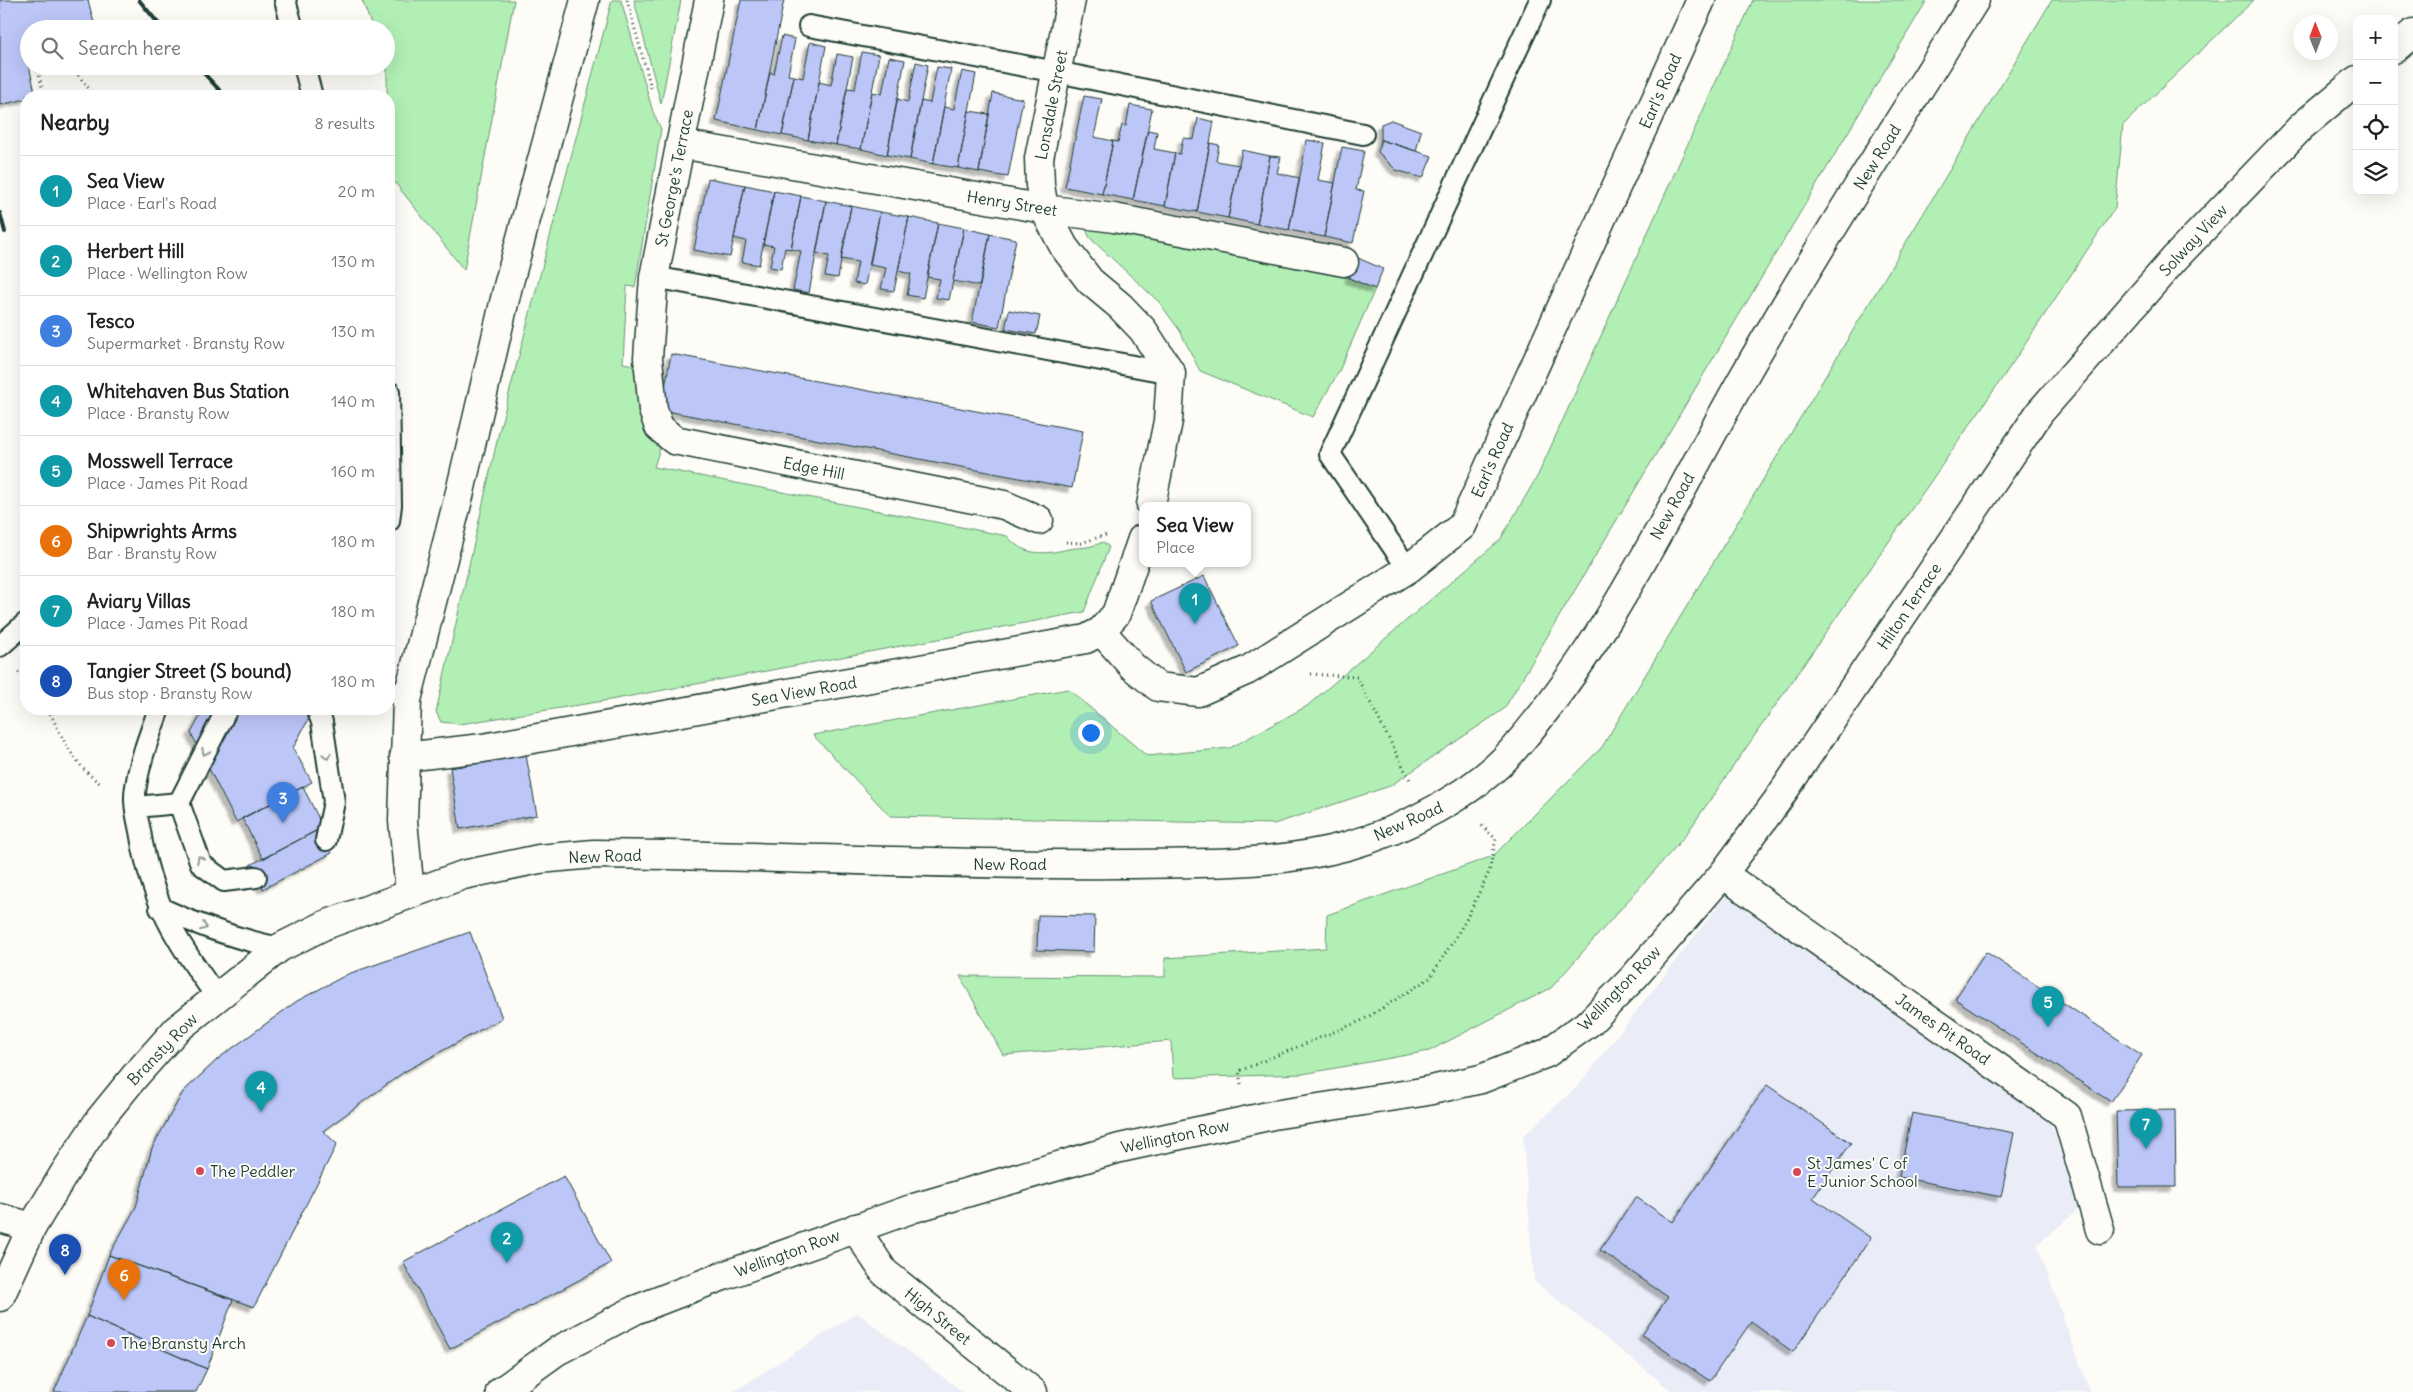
<!DOCTYPE html>
<meta charset="utf-8">
<style>
body{margin:0;font-family:Delius,sans-serif;background:#f6f6f6;color:#202124}
.controls{position:absolute;right:15px;top:15px;display:grid;overflow:hidden;border-radius:10px;box-shadow:0 5px 20px #0002}
.controls button{width:45px;height:45px;display:grid;place-items:center;padding:0;border:0;border-bottom:1px solid #e0e0e0;background:#fff;color:#202124;font:25px sans-serif}
.compass{position:absolute;left:2293px;top:15px;width:45px;height:45px;border-radius:50%;background:#fff;box-shadow:0 5px 20px #0002;rotate:359deg}
.you{position:absolute;left:1090px;top:732px;width:18px;height:18px;margin:-12px;border:4px solid #fff;border-radius:50%;background:#1a73e8;box-shadow:0 0 0 8px #1a73e833}
.badge{display:grid;place-items:center;width:32px;height:32px;border-radius:50%;background:#1a73e8;color:#fff;font-size:16px;font-weight:700}
.pin{position:absolute;translate:-50% -41px;filter:drop-shadow(0 1px 2px #0008)}
.pin::after{content:'';position:absolute;top:26px;width:18px;height:15px;background:inherit;clip-path:polygon(0 0,100% 0,50% 100%)}
.popup{position:absolute;left:1139px;top:502px;width:112px;height:65px;box-sizing:border-box;display:grid;place-content:center;border-radius:10px;background:#fff;filter:drop-shadow(0 1px 4px #0005);font-size:16px;white-space:nowrap;color:#757577}
.popup b{font-size:19px;color:#202124}
.popup::after{content:'';position:absolute;left:50%;top:100%;margin-left:-10px;border:10px solid transparent;border-top-color:#fff}
.list{margin:0;padding:0;list-style:none}
h2{display:flex;justify-content:space-between;align-items:center;height:65px;margin:0;padding:0 20px;font-size:21px}
h2 small{font-size:16px;font-weight:400;color:#757577}
.list li{display:grid;grid-template-columns:32px 1fr auto;gap:15px;align-items:center;box-sizing:border-box;height:70px;padding:0 20px;border-top:1px solid #e0e0e0}
.list b{display:block;font-size:19px;white-space:nowrap}
.list p{margin:0;font-size:16px;white-space:nowrap;color:#757577}
.list em{font-size:16px;font-style:normal;color:#757577}
.icon{flex:none;width:28px;height:28px;fill:none;stroke:currentColor;stroke-width:2;stroke-linecap:round;stroke-linejoin:round}
.map{position:relative;flex:none;width:2413px;height:1392px;overflow:hidden}
.search{position:absolute;background:#fff;box-shadow:0 5px 20px #0002;left:20px;top:20px;width:375px;height:55px;display:flex;align-items:center;gap:12px;box-sizing:border-box;padding:0 18px;border-radius:28px;color:#757577;font-size:19px}
.panel{position:absolute;background:#fff;box-shadow:0 5px 20px #0002;left:20px;top:90px;width:375px;height:625px;border-radius:20px}
.map>svg:first-child{display:block}
.built{fill:#eaecf7}
.green{fill:#b2efb5;stroke:#689674}
.building{fill:#bcc6f7;stroke:#1f3d34;filter:url(#shadow)}
.lines{fill:none;stroke-linecap:round;stroke-linejoin:round}
.lane-casing{stroke:#1f3d34;stroke-width:24}
.street-casing{stroke:#1f3d34;stroke-width:31}
.primary-casing{stroke:#1f3d34;stroke-width:31}
.path{stroke:#1f3d34;stroke-width:3;stroke-dasharray:1 4;stroke-linecap:butt}
.lane{stroke:#fdfcf7;stroke-width:20}
.street{stroke:#fdfcf7;stroke-width:28}
.primary{stroke:#fdfcf7;stroke-width:28}
.rail{stroke:#1f3d34;stroke-width:4}
.oneway{stroke:#8e9c96}
.poi-dot{fill:#d1495b;stroke:#fdfcf7;stroke-width:2}
.labels{text-anchor:middle;stroke-width:4;stroke-linejoin:round;paint-order:stroke}
.street-label{font-size:16px;fill:#1f3d34;stroke:#fdfcf7}
.poi-label{font-size:16px;fill:#1f3d34;stroke:#fdfcf7;text-anchor:start}
</style>
<div class="map">
<svg width="2413" height="1392" viewBox="0 0 2413 1392">
<defs>
<filter id="shadow"><feDropShadow dx="-4.5" dy="4.5" stdDeviation="1" flood-color="#0004"/></filter>
</defs>
<rect width="100%" height="100%" fill="#fdfcf7"/>
<filter id="ink" filterUnits="userSpaceOnUse"><feTurbulence type="fractalNoise" baseFrequency=".02" numOctaves="2"/><feDisplacementMap in="SourceGraphic" scale="10" xChannelSelector="R" yChannelSelector="G"/><feConvolveMatrix kernelMatrix="1 2 1 2 8 2 1 2 1" color-interpolation-filters="sRGB"/></filter>
<g filter="url(#ink)">
<path class="built" d="M1730,891l322,234 28,83 -43,37 53,147h-417l-139,-111 -11,-145 56,-51z
M857,1313l106,79h-230z"/>
<path class="green" d="M362,0h152l-50,270 -75,-95 -3,-146h-13z
M612,0h9l32,112 8,17 -26,158 -8,-1 -4,77 11,2c4,31 4,59 26,83l-6,19 353,69c16,19 34,19 57,14 17,-4 21,0 39,-8l6,5 -25,65 -474,88 -150,24 -19,-2 -5,-10 63,-280z
M634,0h47l-20,104z
M1753,0h174l-423,709 -114,77 -116,38 -384,-8 -77,-81 255,-46 79,67 83,-8 77,-42 193,-166 38,-65z
M2052,0h202l-131,125 -8,83 -103,156 -327,472 -134,152 -122,63 -126,23 -130,4 -2,-37 -168,14 -43,-79 205,1v-19l161,-10 1,-33 166,-59 109,-109z
M1085,227l264,51 26,11 -36,82 -26,46 -113,-46 -20,-40 -21,-29 -69,-64z"/>
<path class="building" d="M0,0h88l6,23 -23,6h-42v10l-6,1 13,56h-10v3l-26,6z
M741,0h43l-26,130 -42,-9z
M782,36l13,3 -7,36 6,1 -12,59 -24,-5 12,-58 4,2z
M810,42l16,4 -18,94 -26,-5 12,-59 9,2z
M862,52l17,3 -18,94 -25,-4 11,-57 8,1z
M837,54l16,3 -17,88 -28,-5 11,-58 12,3z
M889,57l16,3 -18,95 -26,-6 11,-57 10,2z
M916,62l12,3 -18,94 -23,-4 10,-56 11,3z
M937,67l14,2 -18,95 -23,-5 11,-58 9,2z
M962,71l14,3 -18,94 -25,-4 11,-57 10,2z
M993,93l30,6 -15,78 -29,-5z
M1084,96l18,3 -8,38 19,4 -11,53 -37,-7z
M1130,105l22,4 -19,91 -31,-6 11,-53 5,1 4,-17 4,1z
M969,111l20,3 -10,58 -21,-4z
M1198,118l16,4 -17,90 -32,-6 10,-53 5,1 3,-16 11,1z
M1391,120l30,11 -5,20 -35,-11v-16z
M1148,130l9,2 -3,17 21,4 -10,53 -32,-6z
M1307,140l18,3 -7,37 17,3 -11,54 -35,-7z
M1381,140l51,16 -9,22 -27,-8 -18,-18z
M1210,143l9,2 -3,16 23,4 -11,53 -31,-6z
M1342,147l22,4 -8,39 8,1 -11,52 -29,-6z
M1242,150l28,6 -13,68 -29,-6z
M1270,156l11,1 -4,16 23,5 -11,52 -32,-6z
M708,178l37,7 -15,72 -36,-7z
M745,185l29,6 -15,74 -17,-3 4,-21 -12,-3z
M774,191l27,5 -10,53 -6,-1 -4,21 -11,-2 4,-21 -11,-2z
M801,196l25,5 -17,92 -16,-3 8,-39 -10,-2z
M826,201l25,5 -13,72 -13,-2 4,-20 -13,-3z
M851,206l29,6 -15,73 -11,-2 4,-21 -17,-3z
M880,212l29,5 -15,74 -13,-2 5,-21 -16,-3z
M909,217l29,6 -15,75 -16,-3 4,-21 -13,-3z
M938,223l26,5 -15,72 -13,-2 4,-19 -13,-2z
M964,228l26,6 -10,52 -27,-5z
M990,234l26,5 -17,88 -27,-5z
M1358,258l25,11 -8,20 -26,-11z
M1009,310l31,6 -4,18 -31,-5z
M671,354l412,77 -11,57 -411,-78z
M1204,576l35,70 -53,26 -35,-71z
M204,709h110l-21,39 19,34 -76,40 -45,-89z
M526,755l11,60 -77,14 -10,-61z
M303,787l20,40 -60,32 -21,-41z
M320,829l12,24 -69,36 -13,-24z
M1038,915l57,1 -1,36 -57,-2z
M470,932l32,86 -98,54 -81,59 14,13 -83,163 -145,-52 27,-48 16,-59 31,-56 36,-34 78,-57 51,-27z
M1986,952l156,103 -31,47 -156,-103z
M1767,1085l84,58 -38,55 58,40 -78,114 -42,-30 -41,59 -68,-46 26,-38 -68,-47 36,-53 37,25z
M2175,1110l1,77h-58l-2,-76z
M1912,1113l102,20 -13,64 -102,-20z
M564,1176l47,87 -161,86 -47,-87z
M109,1255l124,45 -26,69 -120,-53z
M87,1316l120,53 -11,23h-142z"/>
<g class="lines">
<defs>
<path id="lane" d="M285,0l8,29
M809,26l248,46 306,62
M304,66l8,30
M654,277l517,96
M389,392l2,113 -2,16
M1408,569l-78,-115 210,-454
M0,646l26,-23
M389,690l18,10
M159,709c-9,25 -19,50 -23,77 -3,15 1,31 4,45 11,71 35,108 76,165
M317,709l5,13 12,80 -8,38
M179,803l22,61 23,17 32,-4
M136,807l43,-4 48,-94
M160,908c39,18 77,31 119,40"/>
<path id="street" d="M709,0l-55,277 -6,81 5,52 6,17 15,13 330,65 35,15
M1071,0l-32,158 1,27 4,24 20,38 26,34 30,25 23,24 28,43 -3,48 -17,84
M2394,49l19,-16
M680,144l364,65 70,9 230,44
M1101,631l32,36 25,20 40,5 50,-22 160,-101 54,-43 239,-526
M404,757l79,-9 603,-109 15,-8 15,-17 26,-75
M1723,874l344,242 33,114
M410,893l-7,-72 4,-121 53,-208 48,-206 77,-286
M0,1218l32,9
M855,1228l29,44 149,120
M500,1392l57,-41 78,-41 88,-34 191,-68 206,-60 153,-33 149,-23 59,-13 66,-26 43,-31 44,-45 89,-103 54,-73 263,-389 135,-154 127,-132 55,-46"/>
<path id="primary" d="M0,1297l32,-70 33,-55 35,-53 35,-43 41,-46 103,-82 46,-23 138,-50 76,-16 55,-5c175,1 350,12 524,10 76,-1 155,2 229,-18 55,-15 127,-52 165,-95 98,-111 160,-248 232,-375 73,-127 153,-251 231,-376"/>
</defs>
<use href="#lane" class="lane-casing"/>
<use href="#street" class="street-casing"/>
<use href="#primary" class="primary-casing"/>
<path class="path" d="M627,0l25,91
M37,66l7,30
M75,66l2,8 18,22
M1066,542l15,1 25,-8
M18,672l8,5
M1311,674l46,3 54,105
M48,709c16,32 25,55 54,76
M1241,1084l-2,-13 124,-51 67,-42 35,-56 24,-50 7,-33 -16,-15"/>
<use href="#lane" class="lane"/>
<use href="#street" class="street"/>
<use href="#primary" class="primary"/>
<path class="rail" d="M139,0l24,29
M197,66l28,30
M0,213l5,19"/>
</g>
<defs><path id="oneway-chevron" d="M-2-3.5L2.5 0L-2 3.5" fill="none" stroke-width="1.6" stroke-linecap="round" stroke-linejoin="round" transform="scale(1.25)"/></defs>
<g class="oneway">
<use href="#oneway-chevron" transform="translate(205 752) rotate(117)"/>
<use href="#oneway-chevron" transform="translate(327 756) rotate(81)"/>
<use href="#oneway-chevron" transform="translate(200 859) rotate(-117)"/>
<use href="#oneway-chevron" transform="translate(204 927) rotate(21)"/>
</g>
</g>
<g class="poi-dot">
<circle cx="200" cy="1171" r="5"/>
<circle cx="1797" cy="1172" r="5"/>
<circle cx="111" cy="1343" r="5"/>
</g>
<g class="labels">
<g class="street-label">
<text transform="translate(1660 91) rotate(-66)" y="6">Earl's Road</text>
<text transform="translate(1051 105) rotate(-79)" y="6">Lonsdale Street</text>
<text transform="translate(1877 157) rotate(-58)" y="6">New Road</text>
<text transform="translate(674 178) rotate(-79)" y="6">St George's Terrace</text>
<text transform="translate(1012 203) rotate(9)" y="6">Henry Street</text>
<text transform="translate(2193 240) rotate(-47)" y="6">Solway View</text>
<text transform="translate(1492 460) rotate(-66)" y="6">Earl's Road</text>
<text transform="translate(814 468) rotate(11)" y="6">Edge Hill</text>
<text transform="translate(1672 506) rotate(-61)" y="6">New Road</text>
<text transform="translate(1909 606) rotate(-56)" y="6">Hilton Terrace</text>
<text transform="translate(804 691) rotate(-10)" y="6">Sea View Road</text>
<text transform="translate(1408 821) rotate(-24)" y="6">New Road</text>
<text transform="translate(605 856) rotate(-2)" y="6">New Road</text>
<text x="1010" y="870">New Road</text>
<text transform="translate(1619 988) rotate(-46)" y="6">Wellington Row</text>
<text transform="translate(1943 1029) rotate(35)" y="6">James Pit Road</text>
<text transform="translate(162 1049) rotate(-46)" y="6">Bransty Row</text>
<text transform="translate(1175 1136) rotate(-12)" y="6">Wellington Row</text>
<text transform="translate(787 1253) rotate(-20)" y="6">Wellington Row</text>
<text transform="translate(938 1316) rotate(39)" y="6">High Street</text>
</g>
<g class="poi-label">
<text x="1807" y="1169">St James' C of<tspan x="1807" dy="18">E Junior School</tspan></text>
<text x="210" y="1177">The Peddler</text>
<text x="121" y="1349">The Bransty Arch</text>
</g>
</g>
</svg>
<div class="controls">
<button>+</button>
<button>−</button>
<button><svg class="icon" aria-label="locate" viewBox="0 0 24 24"><circle cx="12" cy="12" r="6"/><path d="M12 2v4M12 18v4M2 12h4M18 12h4"/></svg></button>
<button><svg class="icon" aria-label="layers" viewBox="0 0 24 24"><path d="M12 4l9 5-9 5-9-5zM3 14l9 5 9-5"/></svg></button>
</div>
<svg class="compass" viewBox="-18 -18 36 36"><path d="M0-13l5 13h-10z" fill="#e53935"/><path d="M0 13l5-13h-10z" fill="#757577"/></svg>
<div class="you"></div>
<div class="pin badge" style="left:1195px;top:624px;background:#0f9aa8">1</div>
<div class="popup"><b>Sea View</b>Place</div>
<div class="pin badge" style="left:507px;top:1263px;background:#0f9aa8">2</div>
<div class="pin badge" style="left:283px;top:823px;background:#3f7fe0">3</div>
<div class="pin badge" style="left:261px;top:1112px;background:#0f9aa8">4</div>
<div class="pin badge" style="left:2048px;top:1027px;background:#0f9aa8">5</div>
<div class="pin badge" style="left:124px;top:1300px;background:#e8710a">6</div>
<div class="pin badge" style="left:2146px;top:1149px;background:#0f9aa8">7</div>
<div class="pin badge" style="left:65px;top:1275px;background:#1a4fb4">8</div>
<div class="search"><svg class="icon" aria-label="search" viewBox="0 0 24 24"><circle cx="10" cy="10" r="6"/><path d="M15 15l6 6"/></svg>Search here</div>
<section class="panel">
<h2>Nearby<small>8 results</small></h2>
<ul class="list">
<li><span class="badge" style="background:#0f9aa8">1</span><div><b>Sea View</b><p>Place · Earl's Road</p></div><em>20 m</em></li>
<li><span class="badge" style="background:#0f9aa8">2</span><div><b>Herbert Hill</b><p>Place · Wellington Row</p></div><em>130 m</em></li>
<li><span class="badge" style="background:#3f7fe0">3</span><div><b>Tesco</b><p>Supermarket · Bransty Row</p></div><em>130 m</em></li>
<li><span class="badge" style="background:#0f9aa8">4</span><div><b>Whitehaven Bus Station</b><p>Place · Bransty Row</p></div><em>140 m</em></li>
<li><span class="badge" style="background:#0f9aa8">5</span><div><b>Mosswell Terrace</b><p>Place · James Pit Road</p></div><em>160 m</em></li>
<li><span class="badge" style="background:#e8710a">6</span><div><b>Shipwrights Arms</b><p>Bar · Bransty Row</p></div><em>180 m</em></li>
<li><span class="badge" style="background:#0f9aa8">7</span><div><b>Aviary Villas</b><p>Place · James Pit Road</p></div><em>180 m</em></li>
<li><span class="badge" style="background:#1a4fb4">8</span><div><b>Tangier Street (S bound)</b><p>Bus stop · Bransty Row</p></div><em>180 m</em></li>
</ul>
</section>
</div>
